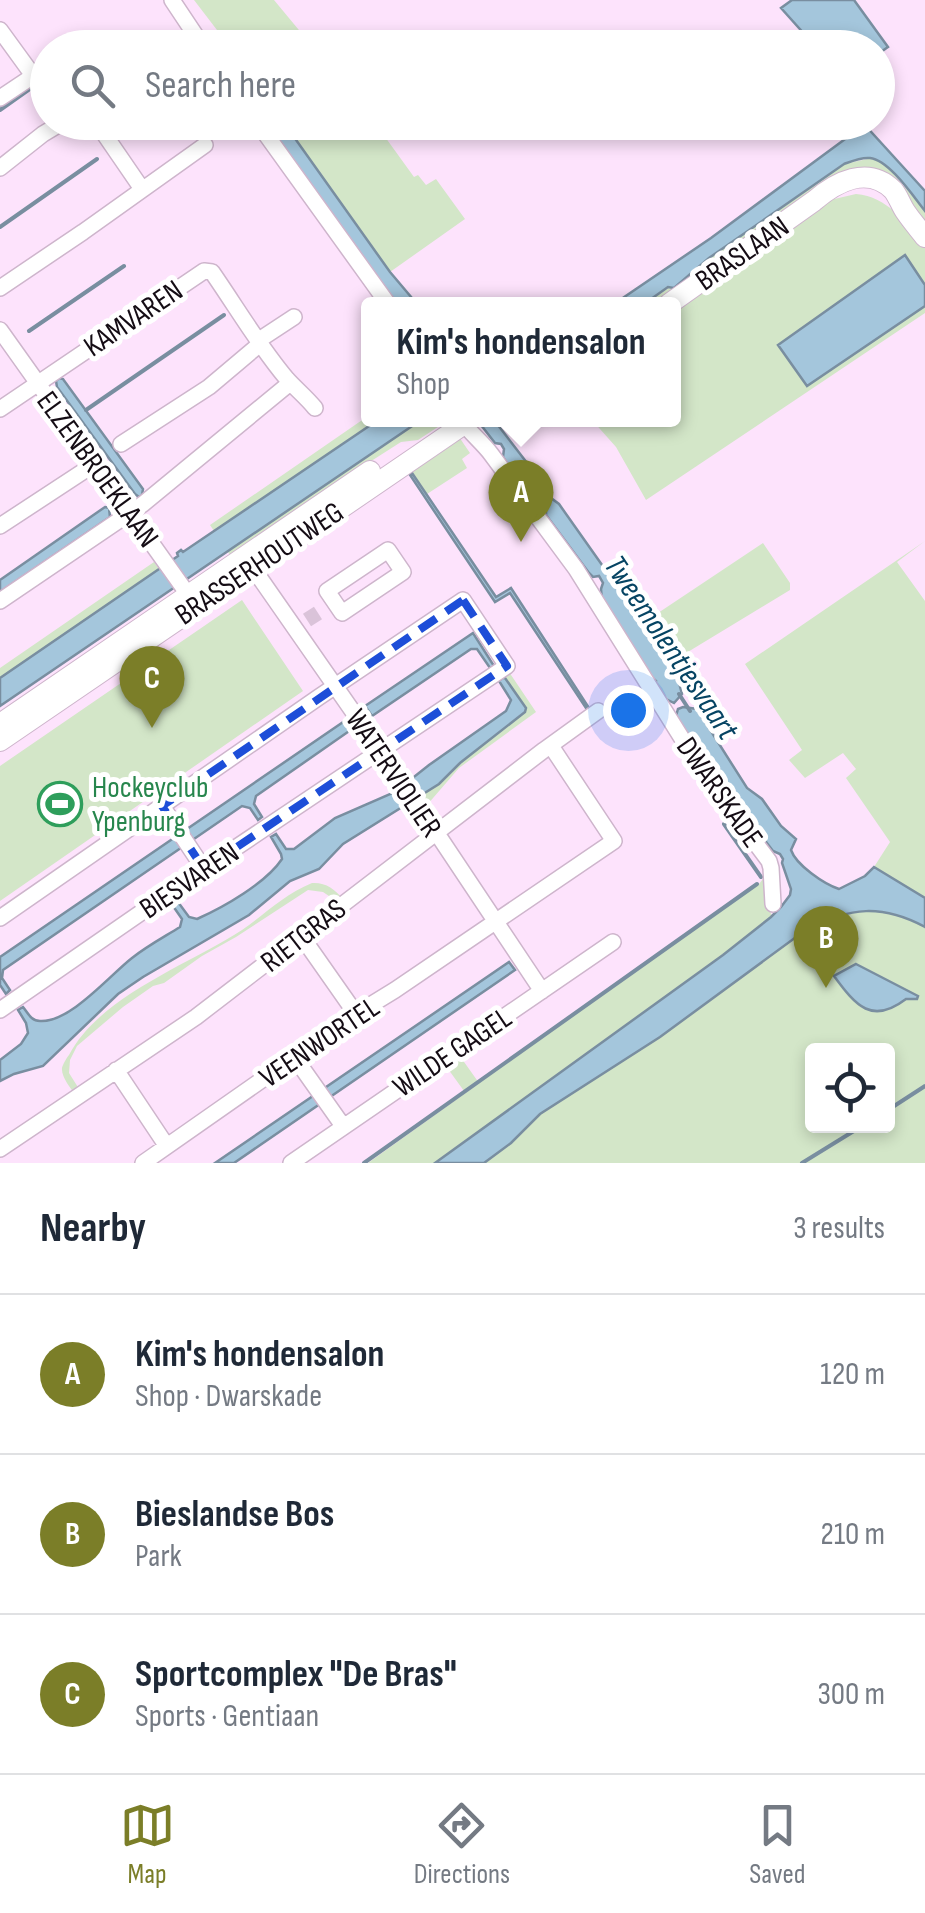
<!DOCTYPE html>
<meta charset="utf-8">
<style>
body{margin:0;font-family:"Sofia Sans Condensed",sans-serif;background:#f2f2f3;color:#1f2937}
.controls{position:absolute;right:30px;bottom:30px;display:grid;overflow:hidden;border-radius:10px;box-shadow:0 5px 15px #0003}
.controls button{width:90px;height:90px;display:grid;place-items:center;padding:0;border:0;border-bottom:2px solid #e0e1e3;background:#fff;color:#1f2937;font:50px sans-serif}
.you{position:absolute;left:628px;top:710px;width:35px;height:35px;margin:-25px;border:8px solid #fff;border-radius:50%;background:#1a73e8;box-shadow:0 0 0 15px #1a73e833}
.badge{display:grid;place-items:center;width:65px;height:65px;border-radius:50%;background:#7b7e28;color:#fff;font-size:32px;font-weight:700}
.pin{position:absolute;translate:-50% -82px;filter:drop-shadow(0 2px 5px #0008)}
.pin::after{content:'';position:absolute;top:52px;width:35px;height:30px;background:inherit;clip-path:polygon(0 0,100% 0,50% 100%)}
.popup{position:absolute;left:361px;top:297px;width:320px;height:130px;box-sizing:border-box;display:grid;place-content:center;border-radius:10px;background:#fff;filter:drop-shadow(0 2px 8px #0005);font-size:32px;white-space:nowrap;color:#747a83}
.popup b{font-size:38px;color:#1f2937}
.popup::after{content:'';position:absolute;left:50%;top:100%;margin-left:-20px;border:20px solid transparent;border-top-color:#fff}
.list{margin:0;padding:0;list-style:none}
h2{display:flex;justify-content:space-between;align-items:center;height:130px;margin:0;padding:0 40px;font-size:42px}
h2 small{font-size:32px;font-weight:400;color:#747a83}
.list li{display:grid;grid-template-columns:65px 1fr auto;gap:30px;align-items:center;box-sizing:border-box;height:160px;padding:0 40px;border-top:2px solid #e0e1e3}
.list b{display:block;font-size:38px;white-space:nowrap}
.list p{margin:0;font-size:32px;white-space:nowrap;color:#747a83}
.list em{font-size:32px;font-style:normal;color:#747a83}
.icon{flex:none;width:55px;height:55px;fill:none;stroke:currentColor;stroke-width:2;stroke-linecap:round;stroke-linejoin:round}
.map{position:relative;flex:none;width:925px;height:1163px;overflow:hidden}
.search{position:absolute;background:#fff;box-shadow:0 5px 15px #0003;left:30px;right:30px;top:30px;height:110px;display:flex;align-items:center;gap:25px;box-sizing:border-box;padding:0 35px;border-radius:55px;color:#747a83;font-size:38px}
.sheet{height:610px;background:#fff}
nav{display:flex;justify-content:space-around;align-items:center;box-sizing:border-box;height:140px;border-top:2px solid #e0e1e3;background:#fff;font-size:28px;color:#747a83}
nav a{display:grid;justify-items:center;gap:5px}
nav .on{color:#7b7e28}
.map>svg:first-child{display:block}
.green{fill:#d3e6c8;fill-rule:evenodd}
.water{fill:#a4c6dc;stroke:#798ea0;stroke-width:2.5}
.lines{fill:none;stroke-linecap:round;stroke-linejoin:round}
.stream{stroke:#798ea0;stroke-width:4}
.minor-tunnel{stroke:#dac3d9;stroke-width:15;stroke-dasharray:15 8;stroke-linecap:butt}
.minor-casing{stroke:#ceb5cc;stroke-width:18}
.major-casing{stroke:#ceb5cc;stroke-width:22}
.minor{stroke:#fff;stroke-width:15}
.major{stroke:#fff;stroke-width:20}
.marked{fill:none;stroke:#1d4ed8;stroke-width:8;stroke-dasharray:20 12;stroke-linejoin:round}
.labels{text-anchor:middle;stroke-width:10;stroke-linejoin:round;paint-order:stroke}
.street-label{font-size:30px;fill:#140c14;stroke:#fff}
.leisure-label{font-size:30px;fill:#27864d;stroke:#fff;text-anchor:start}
.water-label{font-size:32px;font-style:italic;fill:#064463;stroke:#fff}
</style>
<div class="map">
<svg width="925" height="1163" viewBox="0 0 925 1163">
<rect width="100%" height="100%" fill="#fde3fc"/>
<path class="green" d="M194,0h80l39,47h-83z
M284,123h91l39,54 4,-2 8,10 10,-6 29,40 -75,53z
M872,158l14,7 39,46v15l-57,-54 -208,132h-16c23,-15 45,-28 65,-46l135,-94z
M856,194c32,3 49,28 69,51v40l-21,-30 -97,131 118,-80v7l-279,187 -30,-53 -24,-27h82v-112l156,-108z
M368,416v4h10l-164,111 -4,-6z
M421,420l26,1 -29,19 -17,2 -36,23 -132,95 -5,-8z
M457,434l13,19 -8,6 5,9 -40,26 -18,-27z
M925,541l-28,21 28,39v297l-51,-31 16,-25 -44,-64 10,-9 -13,-16 -38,25 -16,-18 13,-10 -57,-86z
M763,543l27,40v7l-122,74 -25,-41z
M154,562l5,7 -159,109v-10z
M242,600l61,91 -303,210v-135z
M507,669l29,43 -77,56 -32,37 -7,-10 19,-11 21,-21 65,-51 -23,-34z
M769,871l-1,35 4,10 -49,39 -288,208h-67l103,-74 -7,2 -21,-29 14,-10 22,31 280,-199z
M312,883c13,-1 23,6 31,16l-5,3 -15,-10 -15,-2 -72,47 -34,19 -38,27 -11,3 -30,21 -46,39 -7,14 -1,13 12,19 -6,3c-4,-7 -14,-18 -13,-27 0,-2 5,-11 7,-13 31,-59 119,-90 173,-125 23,-16 43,-36 70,-47z
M865,909l43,5 17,9v240h-442l28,-20 29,-29 120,-77 147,-108 18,-10zM812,1050h76v76h-76z"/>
<path class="water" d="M792,0h62l34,47 -10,7v-6l-62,-1 -35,-39z
M263,123h21l106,149 27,32h-24z
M850,123h13l62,68v20c-12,-15 -36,-51 -55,-53 -9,-1 -18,3 -26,6l-135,94 -35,30 -6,-1 -24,17h-30l97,-66 145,-107z
M905,255l20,30v21l-118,80 -29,-41z
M59,378l4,1 80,110 -1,6 -3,2 -4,-3 -78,-107 -1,-6z
M378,420h43l-421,286v-28l178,-122 -1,-3 4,-3 2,2z
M480,420h14l57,74v4l8,6 84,119 36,60 3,11 -8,9 -8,-4 -11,-14 1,-4 -7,-6 -47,-75 -1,-11 2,-6 -4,-7 -6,1 -4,-4 -43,-58v-4l-4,-6 -4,-1 -16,-18 -19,-29 1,-8 -3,-5 -6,-1 -14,-18z
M412,473l84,124 15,-9 78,120h-3l-76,-115 -15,9 -85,-127z
M105,507l4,1 1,9 -110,75v-12z
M473,633l21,33 -4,2 -13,-19h-6l-99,67 -7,-10z
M502,678h3l21,30 -1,4 -65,51 -21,21 -96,60 -24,25 -29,12 -41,34 -106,62 -25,17 -75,72 -29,8 -14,7v-21l21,-16 7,-11 -2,-10 -8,-13 5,-3c5,6 8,14 17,14 30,2 70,-46 92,-63 15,-12 32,-21 48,-31l2,-8 -9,-13 5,-4 11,15 8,2c27,-12 69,-36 85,-60l-1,-5 -10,-17 5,-3 10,15h8l41,-31 60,-26 34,-27 77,-54 5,-11 -12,-19z
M683,707l14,2 50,79 15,11 19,27 15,13 -5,11c5,15 33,34 48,39l26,-13 9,-9 51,31v29c-43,-23 -75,-20 -118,2l-147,108 -120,77 -29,29 -27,20h-49l288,-208 48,-38 10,-10 9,-12 1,-6 -9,-26 1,-4 -3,-5 -7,-3 -22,-29 -9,-18 -15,-13 -23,-27 -28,-48 2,-7z
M349,718l6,9 -99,69 -2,8 8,13 -4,3 -8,-12 -8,-2 -239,164 -1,8 8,12 -4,4 -6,-9v-28z
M509,962l6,8 -281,193h-19z
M856,964l62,32 -1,3h-11c-34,26 -50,7 -72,-23z"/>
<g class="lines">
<path class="stream" d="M0,110l41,-29
M0,227l97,-68
M29,331l95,-65
M86,410l138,-95
M679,694l11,17
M724,824l37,53
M888,1110l37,-24
M364,1163l393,-279
M802,1163l60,-37"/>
<path class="minor-tunnel" d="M307,620l11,-7"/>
<defs>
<path id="minor" d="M172,0l32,48
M0,30l32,44
M0,98l48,-32
M96,122l46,67
M257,122l131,182
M0,168l43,-34 20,-12
M0,288l83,-56 122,-87
M0,330l192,270
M259,340l35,-23
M0,409l204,-138 8,1c25,36 47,74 75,107 9,10 19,18 28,29
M461,420c9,13 21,22 30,34l85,115 130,208 63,84 2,7 2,36
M121,444l88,-57 51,-43
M0,526l96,-63
M388,550l15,22 -61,41 -15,-22z
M248,561l172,247 122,183
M0,601l143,-97 147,-121
M162,806l42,63
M0,918l319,-221 144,-97 44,66 -303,203 -204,141
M302,937l54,77
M295,1058l48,68
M116,1070l50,75
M0,1149l196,-132 348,-267 54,-39
M143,1163l213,-149 39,-24 219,-149 -63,-95
M291,1163l322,-221"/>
<path id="major" d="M669,304l145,-103c22,-19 54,-36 79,-11 5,6 8,15 12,21 6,9 13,17 20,26
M0,724l370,-253
M0,741l470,-321"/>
</defs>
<use href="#minor" class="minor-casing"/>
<use href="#major" class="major-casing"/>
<use href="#minor" class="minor"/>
<use href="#major" class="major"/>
</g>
<path class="marked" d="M463,600l44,66 -303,203 -42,-63z"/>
<defs>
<symbol id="stadium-ring" viewBox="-11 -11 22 22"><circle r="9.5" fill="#fff" stroke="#2e9e5b" stroke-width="1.5"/><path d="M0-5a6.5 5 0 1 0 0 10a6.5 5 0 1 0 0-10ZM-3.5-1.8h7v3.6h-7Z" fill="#2e9e5b"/></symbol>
</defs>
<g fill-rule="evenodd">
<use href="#stadium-ring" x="35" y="779" width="50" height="50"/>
</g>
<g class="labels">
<g class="street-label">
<text transform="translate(742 253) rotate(-35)" y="10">BRASLAAN</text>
<text transform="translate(133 318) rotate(-34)" y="10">KAMVAREN</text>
<text transform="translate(98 469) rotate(54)" y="10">ELZENBROEKLAAN</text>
<text transform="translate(259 563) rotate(-34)" y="10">BRASSERHOUTWEG</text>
<text transform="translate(394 773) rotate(56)" y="10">WATERVIOLIER</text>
<text transform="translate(720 792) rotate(55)" y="10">DWARSKADE</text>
<text transform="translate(189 880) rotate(-34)" y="10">BIESVAREN</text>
<text transform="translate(303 935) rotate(-38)" y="10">RIETGRAS</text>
<text transform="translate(319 1042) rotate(-34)" y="10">VEENWORTEL</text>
<text transform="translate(452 1052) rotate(-34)" y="10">WILDE GAGEL</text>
</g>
<g class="leisure-label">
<text x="92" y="797">Hockeyclub<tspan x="92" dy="34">Ypenburg</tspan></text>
</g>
<g class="water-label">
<text transform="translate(672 647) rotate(56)" y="11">Tweemolentjesvaart</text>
</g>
</g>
</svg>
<div class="controls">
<button><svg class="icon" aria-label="locate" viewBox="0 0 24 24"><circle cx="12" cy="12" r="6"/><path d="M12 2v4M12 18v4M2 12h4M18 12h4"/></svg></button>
</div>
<div class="you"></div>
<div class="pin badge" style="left:521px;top:542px">A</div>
<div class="popup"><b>Kim's hondensalon</b>Shop</div>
<div class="pin badge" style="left:826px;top:988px">B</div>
<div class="pin badge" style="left:152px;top:728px">C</div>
<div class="search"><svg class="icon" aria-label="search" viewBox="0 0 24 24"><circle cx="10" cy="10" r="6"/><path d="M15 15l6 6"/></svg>Search here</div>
</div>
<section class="sheet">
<h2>Nearby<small>3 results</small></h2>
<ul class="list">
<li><span class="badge">A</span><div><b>Kim's hondensalon</b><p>Shop · Dwarskade</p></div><em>120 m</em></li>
<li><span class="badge">B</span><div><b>Bieslandse Bos</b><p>Park</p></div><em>210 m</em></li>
<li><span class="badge">C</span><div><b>Sportcomplex &quot;De Bras&quot;</b><p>Sports · Gentiaan</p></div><em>300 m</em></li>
</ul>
</section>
<nav>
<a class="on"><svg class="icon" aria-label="map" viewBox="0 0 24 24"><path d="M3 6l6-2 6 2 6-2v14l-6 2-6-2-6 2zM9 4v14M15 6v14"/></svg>Map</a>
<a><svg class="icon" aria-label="directions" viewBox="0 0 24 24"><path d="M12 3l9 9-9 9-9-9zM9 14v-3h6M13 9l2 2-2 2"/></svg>Directions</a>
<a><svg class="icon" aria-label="saved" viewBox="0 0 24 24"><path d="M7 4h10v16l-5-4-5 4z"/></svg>Saved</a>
</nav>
